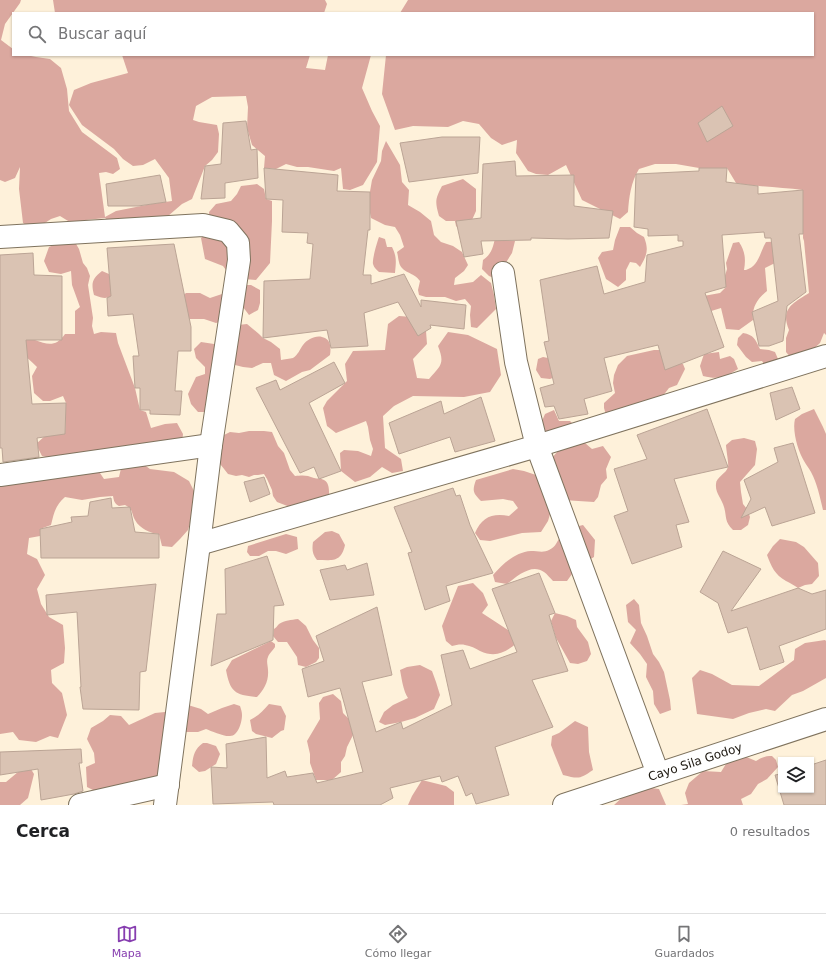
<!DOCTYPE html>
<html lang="es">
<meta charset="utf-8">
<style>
body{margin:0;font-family:"DejaVu Sans",sans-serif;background:#f2f2f2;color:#202124}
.controls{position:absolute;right:12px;bottom:12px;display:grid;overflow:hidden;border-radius:0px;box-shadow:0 1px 3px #0004}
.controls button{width:36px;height:36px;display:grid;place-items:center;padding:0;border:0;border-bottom:1px solid #e0e0e0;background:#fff;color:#202124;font:20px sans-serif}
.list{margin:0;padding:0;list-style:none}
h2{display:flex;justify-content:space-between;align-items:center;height:52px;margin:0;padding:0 16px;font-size:17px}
h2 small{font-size:13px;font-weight:400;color:#757577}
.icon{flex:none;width:22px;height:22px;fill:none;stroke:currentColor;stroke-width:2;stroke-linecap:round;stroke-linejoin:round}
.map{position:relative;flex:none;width:826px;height:805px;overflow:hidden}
.search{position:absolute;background:#fff;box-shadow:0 1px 3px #0004;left:12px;right:12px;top:12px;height:44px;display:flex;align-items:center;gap:10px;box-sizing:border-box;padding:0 14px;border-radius:0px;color:#757577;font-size:15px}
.sheet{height:108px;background:#fff}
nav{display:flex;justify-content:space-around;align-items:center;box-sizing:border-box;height:56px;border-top:1px solid #e0e0e0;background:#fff;font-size:11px;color:#757577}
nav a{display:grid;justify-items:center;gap:2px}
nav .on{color:#873eb0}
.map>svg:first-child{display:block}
.forest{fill:#dba89f}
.building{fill:#dac3b3;stroke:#bba495}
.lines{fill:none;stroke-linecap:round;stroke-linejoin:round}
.street-casing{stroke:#7f735e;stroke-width:24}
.street{stroke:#fff;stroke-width:22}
.labels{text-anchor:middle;stroke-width:3.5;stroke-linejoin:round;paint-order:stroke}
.street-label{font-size:12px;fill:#1c170f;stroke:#fff}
</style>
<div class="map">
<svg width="826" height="805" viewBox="0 0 826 805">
<rect width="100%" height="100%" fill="#fef1da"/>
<path class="forest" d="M0,0h21l-1,3 -15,21 -4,16 12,9v6h13l10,2 14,2 11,9 6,21 2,22 13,21 35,26 3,11 -7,5 -7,-2 -7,1 6,44 11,-6 35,-7 21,-3 -3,-23 -14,-19 -12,6 -10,1 -10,-7 -9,-10 -32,-24 -13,-20 5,-15 17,-7 37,-10 -6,-18h188l-4,13 19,2 3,-15h43l-9,33 10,23 8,15 -3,36 -14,23 -13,5 -7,-1 -2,-21 -7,3 -26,-4h-11l-11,-3 -10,5 -12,-1 1,-12 -13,-11 -5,-17 1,-21 -2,-11 -34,1 -16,9 -3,14 6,2 18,3 2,9 -1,18 -6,8 -7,6 -13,33 -10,5 -14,12 -55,8 -8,-6 -19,2 -13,4 -13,-8 -9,3 -17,11 -11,-7 -4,-34 1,-22 -5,11 -10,4 -5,-2z
M53,0h272l2,4 -3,9h-269z
M408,0h418v335l-2,-2 -4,10 -12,11 -16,5 -6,-7v-14l3,-8c-9,-21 4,-27 20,-37l-5,-52 -1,-3v-48c-22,-3 -45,-3 -67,-7l-9,-15h-28l-23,-4h-21l-16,5c-8,13 -10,28 -11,43l-8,7 -38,-19 -16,-35 -18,10 -12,-1 -8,-3 -12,-18 1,-13 -15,5 -11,-7 -12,-14 -16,-3 -15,6 -35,-1 -18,4 -13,-36 4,-39h427v-42h-413z
M386,141l14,24 2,17 7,8 -1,15 12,7 11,9 3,14 7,7 12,4 9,6 6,13 -4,6 -9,7 -1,7 19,-3 8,-7 10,8 3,12 2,14 -19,19 -6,-1 -1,-12 1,-9 -6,-7 -9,2 -11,-4h-19l-7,-2 -1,-5 2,-9c-6,-9 -19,-8 -21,-19 -1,-3 -1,-7 -2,-10l7,-5 -4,-12 -5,-8 -10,-2 -14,-7 -3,-15 4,-23 9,-19 1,-10z
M463,179l13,10v22l-4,9 -14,8 -2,-2 -1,-5h-9l-7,-5c-4,-14 -4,-17 3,-30z
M257,184l7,5 2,10 6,2v20l-2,42 -14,17 -24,-2 -9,-12 -18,-7 -4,-21 13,-12 -4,-3 -1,-11 7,-8 15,-3 6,-7 4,-8z
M620,227h10l7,6 7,4c5,13 3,18 -4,30l-4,-4 -6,-1 -4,8v10l-8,7 -12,-8 -8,-21 4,-6 11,-2 2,-10z
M503,233l1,8h11l-3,12 -12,19 -6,6 -5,-2 -7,-7 1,-9c10,-7 10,-14 13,-26z
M72,237l7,12 4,14 4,5 3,8 -2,9 5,33 -1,8 2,8 7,-2 15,1 2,10 17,45 5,22 6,2 5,16 14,-4 12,-1 6,11 -2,21 -28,-10 -7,3 -24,2 -26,1 -4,10 12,18 15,-2 4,-17 10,-3 17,12 24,3 15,9 6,12 -3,23 -4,14 -8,9 -8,8 -10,-1 -3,-12c-9,-1 -19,-5 -24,-14 -4,-7 -1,-10 -10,-15l-6,1c-5,-3 -5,-5 -6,-10l-13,1 -18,3 -17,-3c-10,9 -11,16 -14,28l-11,4v7l-11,2 -2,16 10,5 8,16 -8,14 4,15 8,13 14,8 2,23 -1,15 -13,7 1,13 10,10 5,22 -9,23 -8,-2 -14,6 -17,-2 -6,-8 -13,2v-269l4,4h9l25,5 33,-7 19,-5 -26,-1 -22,-5 -6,-12 10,-9 19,-1 1,-31 -3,-7 -13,5h-7l-9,-8 -2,-17 5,-9c-11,-11 -21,-20 -37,-20v-24l5,-1 -4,-33 7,-3 7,16 4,38c5,0 11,-1 16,0 13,5 21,7 30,-6h10v-23l5,-4 -8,-22 -1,-14 -10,3 -12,-2 -5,-11 5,-14z
M379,237l6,2 2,8h5c5,10 4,15 3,26l-16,-1c-2,-2 -5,-4 -6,-8 -1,-4 4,-22 6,-27z
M790,241l10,4 2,12 -1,8 -26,-2 -10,5 2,23c-10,8 -15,16 -14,29l-14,10 -13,-1 -5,-21 -13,4 -10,-15 22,-4 6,-6 -2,-8 3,-10 -1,-6 7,-20 6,-1c6,9 7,17 5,28h2c13,-4 14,-18 20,-28z
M102,271l7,3 8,20c-11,5 -12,5 -23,1 -3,-12 -2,-16 8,-24z
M231,285h20l9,5v13l-2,7 -9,5 -6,-8 -16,3 -5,11 -6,2 -12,-4h-15l-9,-21 6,-5h14l10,5 12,-4z
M399,316l13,1 14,14 1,13 -14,15 4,19 12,1c12,-14 16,-15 9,-33l10,-14 20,3 29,14 4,26 -11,17 -26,5 -51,-1 -19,10 -11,10 2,32 16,11 2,12 -11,2 -10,-6 -12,10 -15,5 -14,-11 -1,-18 4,-3 14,1 13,5 2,-7 -3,-9 -2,-13 -2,-6 -30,12 -9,-7 -4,-18 4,-7 20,-20 -2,-17 8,-13 32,-1 3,-26z
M247,324l12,10 4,4 8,4 9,7 1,11c3,-1 9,-1 12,-2 5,-3 7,-9 10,-13 5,-7 15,-11 22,-7 6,3 6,11 5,17l-20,15 -8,2 -16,9 -12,-6 -3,-12h-8l-11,5 -9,-1 -8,-2 -4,-7 7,-33z
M743,333c11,2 12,6 17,16l9,1 6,2 3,7 -1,5 -11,3 -4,-6 -10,1 -6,-5 -9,-12 1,-7z
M201,342l13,2 11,11 -1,48 -19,9h-7l-7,-8 -3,-10 8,-17 9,-3v-7l-9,-9 -2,-9z
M654,350h6l21,14h2l2,5 -8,16 -8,3 -7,9 -56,18 -2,-7v-5l11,-10 -2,-10 1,-8 4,-10 9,-9z
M719,352l1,7 10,-3 4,3 4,10c-13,8 -19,11 -35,7l-3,-10 4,-12z
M562,356l-5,20 -7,3 -9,-1 -5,-8 2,-11 5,-2 5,1z
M814,409l9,18 3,7v76h-3c-3,-13 -6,-27 -12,-38 -2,-4 -5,-7 -7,-11 -6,-10 -12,-30 -9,-42l7,-5z
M554,410l5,11h11l5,5 10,17 7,6 11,-3 8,11 -5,12 1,9 -6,7 -3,12 -4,5 -31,-2 -12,-41 7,-8 -11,-15 -5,-15 3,-7z
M249,431h15l8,1 6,14 6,7 6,17 5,6c8,-1 12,-1 19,2 3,1 7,0 10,2 6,3 5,12 5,18l-39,9 -13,-5 -4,-6 -1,-6 -5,-11 -3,-5 -6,1h-4l-5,2 -7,-2 -6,1 -8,-2 -11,-14 5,-22 2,-3 6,-3 9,1z
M744,438l11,3 2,8 -2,16 -15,17 1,10 2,12 4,5 3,8 -2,8 -7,5h-8c-9,-9 -6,-13 -9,-23 -2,-8 -9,-14 -8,-23 0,-7 10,-10 12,-17 1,-3 -2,-18 -2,-22l6,-5z
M513,469l11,2 15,5 12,35 -3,10 -7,11 -19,1 -32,8 -10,-1 -5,-7c7,-16 17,-20 34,-17l9,-8 -5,-7 -10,-2 -22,2c-8,-8 -9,-10 -5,-21z
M583,525l12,15 -1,17 -17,10 -10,14h-14c-3,-3 -6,-7 -9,-9 -12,-9 -27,4 -37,12l-12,-2 -2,-7c10,-11 22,-23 38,-24 6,0 13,2 18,-1 8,-4 7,-8 12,-14 6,-7 14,-9 22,-11z
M332,531l7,3 6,11c-4,18 -13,15 -28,15 -5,-6 -5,-11 -4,-18l12,-10z
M286,534l11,3 1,12 -12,5 -10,-3h-8l-9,5h-9l-3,-4 1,-6z
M780,539l16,3 8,5 14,16 1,13 -7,8 -7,1 -7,3c-4,-3 -8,-5 -12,-7 -11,-6 -15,-15 -19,-26l6,-9z
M473,583l10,10 5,12 -6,8 26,17 9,13c-12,10 -22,15 -37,8 -5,-3 -9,-5 -15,-6 -4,-1 -9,0 -13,1l-6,-5 -4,-15 16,-40z
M634,599l5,6 2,18 6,13 6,18 6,8 5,10 6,28 1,10 -11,4 -6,-10 -1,-13 -7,-14 1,-13 -7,-10 -10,-11 6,-13 -8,-8 -2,-17z
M555,613l12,3 9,4 1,7 11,15 3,12 -4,7 -9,3 -8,-1 -14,-25 -5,-17z
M298,619l8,7 7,14 6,8v10l-3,4 -10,5 -8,-2 -1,-8 -10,-15h-9l-5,-6 1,-7c2,-1 3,-3 5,-5 6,-4 12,-4 19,-5z
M825,640l1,1v37l-23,13 -11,4 -17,16 -9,-2 -17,4 -16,6 -36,-5 -5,-36 8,-8 12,4 20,11 27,1 35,-26 1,-11 10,-6z
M271,641l4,3v3c-2,3 -6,7 -7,10 -2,4 0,9 0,13 1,11 -4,20 -11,27 -22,-2 -27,-5 -31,-27l6,-10z
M420,665l12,6 4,11 4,13 -6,14 -19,9 -14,4 -16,3 -6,-3 5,-10 9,-7 15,-7c-5,-8 -6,-18 -8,-28l7,-3z
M333,694l8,7 2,12 6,6 4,16 -6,12 -2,9 -4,6v10l-9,8h-16l-6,-17v-9l-3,-13 13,-22 -1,-16 4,-6z
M234,704l6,2c1,3 2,6 2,9 0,7 -4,21 -12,21 -5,1 -19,-5 -24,-7l-8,3h-14l4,-27 13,4 7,5 14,-6z
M269,704l12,2 5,10 -2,14 -3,1 -9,7 -16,-4 -4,-3 -2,-11c8,-4 13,-9 19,-16z
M165,712l5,9 -13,59 -54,15 -16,-8 -1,-20 9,-4 -1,-10 -7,-14 4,-11 12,-7 7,-6 11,1 8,9 26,-12z
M575,721l13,6 1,25 4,18c-13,9 -14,9 -30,5l-9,-22 -3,-8 1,-9 7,-3z
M203,743h4l9,3 4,8 -4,10 -11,7 -6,1 -7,-6c1,-9 2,-17 11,-23z
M744,756l12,5c6,-4 10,-5 16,-5l4,4 2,7 -11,12 -9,5 -7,10 -10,5 2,6h-62l7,-1 -3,-11 4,-10 14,-12 18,1 8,-13z
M29,766l5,8 -6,24 -8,7h-20v-23h6l12,-10z
M422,780l24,6 8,6v13h-46l4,-9z
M644,787l15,2 7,16h-52l12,-11z"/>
<path class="building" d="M722,106l11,20 -26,16 -9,-19z
M246,121l5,29 6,-1 1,29 -33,5v15l-24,1 4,-33 16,-2 2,-41z
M442,137h38l-2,36 -69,9 -9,-39z
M515,161l1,15 58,-1v31l39,5 -4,27 -41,1 -37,-1v2l-50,1 2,13 -19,3 -8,-36 25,-3 2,-54z
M264,168l74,7 -1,16 33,1v38h-2l-5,45h8v9l33,-10 17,33v-7l45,5 -2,24 -34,-4 1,3 -13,8 -20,-34 -34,11 4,33 -37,2 -4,-18 -64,8 1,-57 46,-2 3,-35 -6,-1 1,-10 -26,-1 1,-32 -17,-1z
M699,168h28l-1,14 32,4v8l45,-4v44h-4l7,58 -19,14 -4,35 -14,5h-10l-7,-34 26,-11 -7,-63h-6l-1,-6 -42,3 4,52 -21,6 19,54 -59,23 -7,-25 -54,13 8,33 -28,8 4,15 -29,5 -5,-13 -9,1 -5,-19 14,-4 -10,-42 5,-1 -9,-61 57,-14 7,28 41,-12 2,-27 36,-9v-5h-5v-6l-30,1v-7l-14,-2 2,-53 63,-3z
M160,175l6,27 -28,4h-30l-2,-22z
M174,244l17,83v24h-13l-3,40h7l-2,24 -30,-1v-4h-10v-22h-5l-2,-32h6l-6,-42 -25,2 -1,-18 4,-2 -4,-48z
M33,253l1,22 28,1v64h-36l6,64 34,-1 -1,31 -28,4 2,19 -36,5 -1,-14h-2v-193z
M334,362l11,21 -36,20 32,68 -22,8 -5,-12 -14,6 -44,-85 20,-8 4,10z
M792,387l8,22 -24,11 -6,-27z
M481,397l14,44 -40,11 -5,-15 -51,17 -10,-31 52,-22 3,13z
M707,409l21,58 -54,12 15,43 -13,3 6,22 -50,17 -18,-48 14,-5 -14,-42 33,-10 -10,-24z
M793,443l22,70 -43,13 -7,-19 -24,11 10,-19 -7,-19 34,-18 -4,-14z
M264,477l6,17 -20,8 -6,-20z
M453,488l3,8 4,-1 10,30 23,48 -47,13 4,15 -25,9 -17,-57 4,-1 -18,-45z
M111,498l1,10 18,-1 5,25 24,2v24h-118l-1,-29 32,-7 -1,-5 17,-1 2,-14z
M723,551l38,18 -30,42 67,-23 14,6 14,-4v39l-47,17 5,16 -24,8 -13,-43 -19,6 -10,-30 -18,-11z
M267,556l17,49 -10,1 -1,34 -62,26 6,-52h9l-1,-45z
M367,563l7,32 -44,5 -10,-30 25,-5 2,5z
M539,573l16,40 -6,2 8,27 11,29 -36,9 21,47 -58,20 14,48 -33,9 -4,-11 -6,3 -8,-20 -16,6 -2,-6 -50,12 3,10 -13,7h-106l-1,-3 -60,2 -2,-37 16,1 -1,-24 40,-7 1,41 18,-7 2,6 26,-4 4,10 46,-11 -23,-84 -32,9 -6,-28 22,-8 -8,-25 61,-29 15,68 -30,7 14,50 25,-10 2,7 49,-24 -11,-50 22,-5 7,19 47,-17 -25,-63z
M156,584l-10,87 -6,1 -1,38 -56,-1 -3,-22h1l-4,-75 -30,3 -1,-20z
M81,749l1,14h-3l4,28 -9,3 -33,6 -3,-31 -38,6v-23z
M826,760v45h-42l-9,-30 6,-1v16h30v-25z"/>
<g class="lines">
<defs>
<g id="street">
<path d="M0,237l203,-12 25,6 10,12 1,17 -28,185 -12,99 -34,261"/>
<path d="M503,273l13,89 21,84 121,328"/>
<path d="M0,475l211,-30"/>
<path d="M199,544l338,-98 289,-90"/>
<path d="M80,805l88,-20"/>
<path id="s1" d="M564,805l262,-86"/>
</g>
</defs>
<use href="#street" class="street-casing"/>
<use href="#street" class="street"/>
</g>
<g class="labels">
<g class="street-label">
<text dy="4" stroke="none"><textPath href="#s1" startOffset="138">Cayo Sila Godoy</textPath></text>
</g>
</g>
</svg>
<div class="controls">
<button><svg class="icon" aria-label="layers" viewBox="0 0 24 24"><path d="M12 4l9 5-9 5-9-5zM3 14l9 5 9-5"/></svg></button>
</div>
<div class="search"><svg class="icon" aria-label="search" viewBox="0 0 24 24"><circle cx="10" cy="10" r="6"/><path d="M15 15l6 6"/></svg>Buscar aquí</div>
</div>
<section class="sheet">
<h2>Cerca<small>0 resultados</small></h2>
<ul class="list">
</ul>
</section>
<nav>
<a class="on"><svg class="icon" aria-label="map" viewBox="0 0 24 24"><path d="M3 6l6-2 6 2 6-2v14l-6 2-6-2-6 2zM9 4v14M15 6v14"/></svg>Mapa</a>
<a><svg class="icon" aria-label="directions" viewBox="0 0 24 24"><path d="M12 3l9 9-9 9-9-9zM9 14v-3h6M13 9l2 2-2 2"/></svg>Cómo llegar</a>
<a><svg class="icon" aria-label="saved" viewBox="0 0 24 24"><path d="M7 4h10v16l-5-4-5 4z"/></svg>Guardados</a>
</nav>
